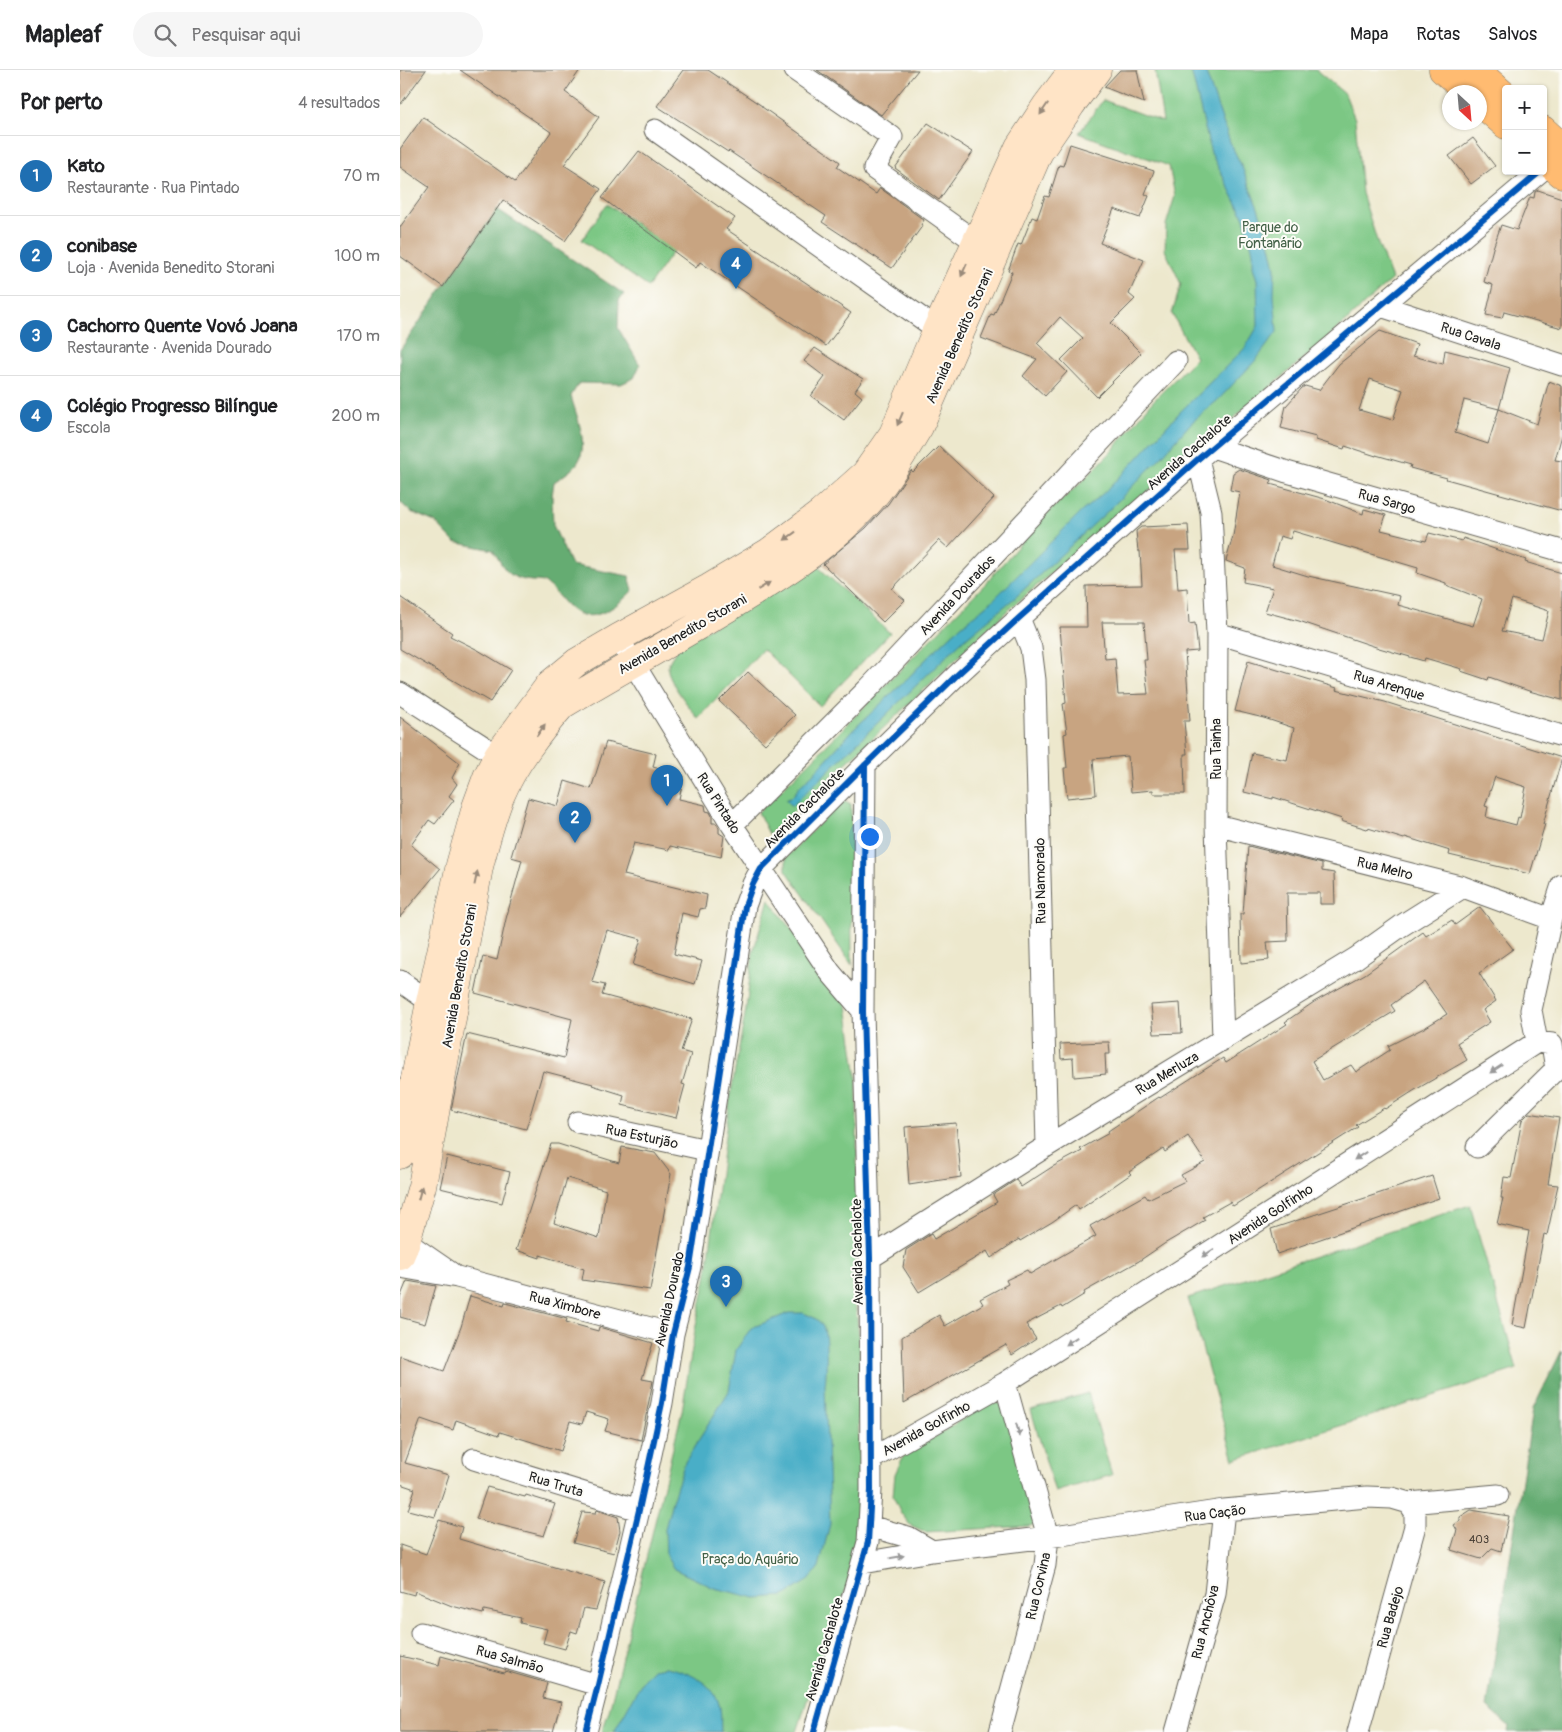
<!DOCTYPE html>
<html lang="pt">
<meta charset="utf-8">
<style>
body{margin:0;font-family:Pangolin,sans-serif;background:#f6f6f6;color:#202124}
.controls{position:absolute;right:15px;top:15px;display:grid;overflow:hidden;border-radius:5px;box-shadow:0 1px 4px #0004}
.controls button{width:45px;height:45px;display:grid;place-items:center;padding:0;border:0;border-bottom:1px solid #e0e0e0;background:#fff;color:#202124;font:25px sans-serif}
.compass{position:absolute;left:1042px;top:15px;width:45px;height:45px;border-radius:50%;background:#fff;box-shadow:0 1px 4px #0004;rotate:154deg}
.you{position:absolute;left:469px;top:766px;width:18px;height:18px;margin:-12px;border:4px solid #fff;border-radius:50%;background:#1a73e8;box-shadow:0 0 0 8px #1a73e833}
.badge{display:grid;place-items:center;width:32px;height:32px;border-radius:50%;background:#1f6fb2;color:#fff;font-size:16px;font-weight:700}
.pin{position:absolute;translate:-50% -41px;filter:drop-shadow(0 1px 2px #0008)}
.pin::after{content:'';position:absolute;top:26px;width:18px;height:15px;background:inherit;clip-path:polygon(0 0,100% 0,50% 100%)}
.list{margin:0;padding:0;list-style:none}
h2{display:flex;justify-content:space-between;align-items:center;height:65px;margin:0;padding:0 20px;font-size:21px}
h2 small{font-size:16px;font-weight:400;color:#757577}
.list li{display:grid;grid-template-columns:32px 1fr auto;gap:15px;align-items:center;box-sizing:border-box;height:80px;padding:0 20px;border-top:1px solid #e0e0e0}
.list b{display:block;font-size:19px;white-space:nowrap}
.list p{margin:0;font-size:16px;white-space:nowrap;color:#757577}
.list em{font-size:16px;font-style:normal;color:#757577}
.icon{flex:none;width:28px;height:28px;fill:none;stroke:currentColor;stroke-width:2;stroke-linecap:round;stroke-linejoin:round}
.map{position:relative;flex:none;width:1162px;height:1662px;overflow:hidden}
header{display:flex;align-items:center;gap:30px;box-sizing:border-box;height:70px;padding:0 25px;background:#fff;border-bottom:1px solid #e0e0e0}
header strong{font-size:24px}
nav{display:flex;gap:28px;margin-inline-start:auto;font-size:18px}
.search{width:350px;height:45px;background:#f6f6f6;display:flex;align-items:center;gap:12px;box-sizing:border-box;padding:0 18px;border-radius:28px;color:#757577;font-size:19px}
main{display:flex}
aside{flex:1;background:#fff}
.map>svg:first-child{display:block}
.green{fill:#7cc784;stroke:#4c7250}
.forest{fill:#65ac72;stroke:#406447}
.water{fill:#48aec7;stroke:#326572}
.building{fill:#c8a481;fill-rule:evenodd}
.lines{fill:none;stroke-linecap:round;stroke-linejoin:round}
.minor-casing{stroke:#65635a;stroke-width:23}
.secondary-casing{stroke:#65635a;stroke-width:29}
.primary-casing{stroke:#65635a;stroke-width:29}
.minor{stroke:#fff;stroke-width:21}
.secondary{stroke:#ffe4c6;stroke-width:28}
.primary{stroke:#ffbb71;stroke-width:28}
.cycleway-casing{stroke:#fdfcf7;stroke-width:9}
.cycleway{stroke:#0057b8;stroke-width:6}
.oneway{fill:#998a7a}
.oneway2{fill:#999}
.labels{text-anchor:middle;stroke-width:4;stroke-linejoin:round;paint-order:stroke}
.number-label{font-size:11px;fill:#473e35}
.park-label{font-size:14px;fill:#426046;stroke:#fdfcf7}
.street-label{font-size:14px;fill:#1c1c1c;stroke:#fdfcf7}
</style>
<header>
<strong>Mapleaf</strong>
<div class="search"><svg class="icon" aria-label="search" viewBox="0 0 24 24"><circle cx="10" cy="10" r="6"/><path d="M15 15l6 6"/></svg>Pesquisar aqui</div>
<nav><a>Mapa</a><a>Rotas</a><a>Salvos</a></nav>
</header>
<main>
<aside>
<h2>Por perto<small>4 resultados</small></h2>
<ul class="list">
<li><span class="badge">1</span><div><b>Kato</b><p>Restaurante · Rua Pintado</p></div><em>70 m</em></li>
<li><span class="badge">2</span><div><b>conibase</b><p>Loja · Avenida Benedito Storani</p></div><em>100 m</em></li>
<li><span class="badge">3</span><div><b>Cachorro Quente Vovó Joana</b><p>Restaurante · Avenida Dourado</p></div><em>170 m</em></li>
<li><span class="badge">4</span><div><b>Colégio Progresso Bilíngue</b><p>Escola</p></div><em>200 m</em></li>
</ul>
</aside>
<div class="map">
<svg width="1162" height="1662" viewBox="0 0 1162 1662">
<rect width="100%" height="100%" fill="#fdfcf7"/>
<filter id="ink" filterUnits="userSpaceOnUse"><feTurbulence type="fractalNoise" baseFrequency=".02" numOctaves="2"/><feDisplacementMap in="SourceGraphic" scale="10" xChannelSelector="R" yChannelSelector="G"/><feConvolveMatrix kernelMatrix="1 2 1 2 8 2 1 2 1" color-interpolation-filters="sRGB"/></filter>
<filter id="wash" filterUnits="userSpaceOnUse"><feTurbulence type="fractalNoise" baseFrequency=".0096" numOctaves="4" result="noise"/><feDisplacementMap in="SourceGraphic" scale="20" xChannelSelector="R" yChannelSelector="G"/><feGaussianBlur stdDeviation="1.12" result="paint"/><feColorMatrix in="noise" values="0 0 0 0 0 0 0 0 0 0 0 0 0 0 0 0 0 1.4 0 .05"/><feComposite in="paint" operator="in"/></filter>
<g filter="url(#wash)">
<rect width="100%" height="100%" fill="#ede8cd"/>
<path class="green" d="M755,0h161l29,24 10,25 7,74 16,51 14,35 -62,57 -324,276 -150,142 -87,80 -11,-22 54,-52 174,-177 60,-69 36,-32 30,-31 41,-50 43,-43 -24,-44 9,-30 -16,-34 1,-25 9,-29 -6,-30 -90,-33 24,-33 60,22z
M207,134l67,46 -26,37 -66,-47z
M415,494l75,69 -70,73 -57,-57 -65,70c-7,-11 -32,-39 -30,-52 1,-8 8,-15 12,-21z
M443,730l8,4 1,161 -66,-95v-13z
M369,829l78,106 10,73v142l-3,73 6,50 -2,51 2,104 -4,41 -8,44 -27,74 -24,75h-195l7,-21 73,-300 13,-81 11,-51 24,-181 16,-89 7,-57z
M1070,1135l47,164 -283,91 -46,-162z
M688,1323l24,82 -57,17 -24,-82z
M595,1332l8,3 35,118 -9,3 -103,6 -16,-7 -9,-12 -8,-17 2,-22 8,-17 85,-54z"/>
<path class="forest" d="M97,139l127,85 -5,6 -1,28 22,37 -6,13 -13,6 -42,-1 -8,13c5,20 20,50 5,69 -6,7 -15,12 -22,17l-2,14 1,29 18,40 58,11 4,14c-14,15 -39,35 -60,21 -10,-7 -17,-20 -27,-27 -3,-3 -9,-3 -14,-3 -25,-3 -27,-11 -39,-31l-39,-8 -19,-20 -24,-10 -11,-10v-152z
M1162,1280v382h-54l1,-6 -22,-19 46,-298z"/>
<path class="water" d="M791,0h14l25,72 12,25 17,44 11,34 5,23 -1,27 3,37 -21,28 -38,40 -27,23 -29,33 -52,53 -93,87 -57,47 -168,163 -6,-6 6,-3 8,-11 13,-12 40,-44 52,-49 26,-27 28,-26 35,-29 87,-87 26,-22 25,-26 48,-52 65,-64 13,-22 -1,-46 -4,-13v-15l-9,-34 -33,-65z
M403,1243c8,3 17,6 21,16 3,10 3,44 1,56l5,139 -11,43 -9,12 -26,17 -28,2 -42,-10 -40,-19 -8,-13 -1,-27 7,-28 13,-39 44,-71 7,-41 15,-22 38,-15z
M266,1597c20,4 47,15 53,37 3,8 1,19 2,28h-107l29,-52 10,-11z"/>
<g id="blocks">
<path class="building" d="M0,0h26l-26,35z
M60,0h120l-15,22 34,25 -35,48 37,24 -36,52 -62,-41 -60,87 -43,-31v-29l29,-40 -29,-20v-18l23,-32 92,65 36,-50z
M283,0h25l54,36v1l78,55 -3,5 39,27 4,-6 44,32 -3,5h2l-31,43 -70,-46 4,-6 -97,-65 -1,1 -71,-46z
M417,0h101l-37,45z
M720,0h17l7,33 -40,-16z
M528,53l45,29 -34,48 -44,-32z
M1073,68l22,28 -24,18 -22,-28z
M670,74l84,27 -9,23 4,2 -9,22 -26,-9 -14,34 44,17 -15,34 6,5 -24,24 30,30 -44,44 -36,-37 22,-22 -23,-21 -23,26 30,29 -22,24 -22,-20 14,-17 -56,-21 10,-24 3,1 18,-43 -4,-1 10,-27 3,1 11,-28 5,2 8,-23 4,1 10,-32 4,1z
M239,81l96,67 -9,11 125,84 -25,33 -126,-84 -4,6 -94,-70z
M1138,120l24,8v130l-58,-16 -2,6 -16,-3 7,-30 -9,-3 9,-34 8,-23 16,5 13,-33 4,1 1,-6z
M980,261l37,13 -4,12 30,8 2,-14 32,8 33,10 -11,41 38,15 12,-43 13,5v49l-7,25 7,1v50l-116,-32 1,-1 -37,-10 1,-3 -35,-10v1l-31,-10 -1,3 -28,-9v-3l-35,-9 5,-22 16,-18 3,-2 14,4 20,-26zM970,309l33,11 -10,30 -34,-10zM1064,330l35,9 -11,35 -33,-11z
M415,278l48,31 -8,12 7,6 -18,23 -33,-24 14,-19 -21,-16z
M539,376l55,52 -46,50 -9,-8 -47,49 13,11 -22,22 -60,-58 43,-36 22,-24 23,-34 2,2z
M839,399l33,11 -2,4 55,15 38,15 1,-5 22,6 -5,15 45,11 3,-8 33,8 1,-3 63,22 -1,2 37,11v127l-33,-9 -40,-14 -1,3 -27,-9 1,-2 -37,-11 -1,3 -45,-13 -80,-27 -34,-9 8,-24 -30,-6 2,-14 -19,-7 7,-25 7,-44 -10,-2 3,-17zM893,461l125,37 -1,5 29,10v2l36,14 -9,27 -75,-21 2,-9 -92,-20 -36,-11 8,-29 10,3zM1112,529l37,12 -7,28 -40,-8z
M788,455l2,25h-15l3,39 9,-1 2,36 6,-1 3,28 -13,1 5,69h-6l3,33h-3l1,40h-32v-4l-22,2 -3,-36 -35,3 3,36 -29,3 -3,-30h3l-3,-34 3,-1 -4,-29 3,-1 -6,-76h27l-1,-41 56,-1 -2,-34h-2l-2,-20 5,-4zM702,552h42l3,38h-3l4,34 -30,1 -3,-37 -10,1z
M0,527l52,36 -2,3 28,14 33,20 -21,32 -90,-53z
M848,591l89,27 -1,2 49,12 177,56 -19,66h2l-15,50 -81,-19 1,-4 -45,-14 -1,2 -36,-11 -1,1 -26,-8 1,-2 -69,-22v2l-29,-7 8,-39 35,7 7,-32 -30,-10 -29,-7zM1095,707l31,10 -6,31 -2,-1 -2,8 -30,-8 2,-10 -3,-1z
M348,602l47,43 -30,29 -46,-43z
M0,647l60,46 -8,15 5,6 -8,12 5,4 -19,24 -6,-4 -18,25 29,24 -40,48z
M206,672l50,12 -3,13 31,9 -5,23 26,6 1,6 4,1 2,4v7h4l3,5v5l5,3 -3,21 -51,-11 -1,4 -35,-7 -10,32 83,20 -2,13 -5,1 -2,8 -16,-4 -8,41 28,7 -7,23 -62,-19 8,-26 -34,-9 -15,52 13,3 -3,10 90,24 -11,32 10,3 -9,30 3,1 -9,33 -54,-13 2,-10 -32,-10 1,-1 -50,-13 -17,58 -75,-19 16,-76 97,24 8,-39 -97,-26 8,-37 14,4 9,-41 16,-59 -11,-3 17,-59 30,8 7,-25 26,8z
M848,776l74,18v7l12,2 1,31h-15v-11h-33l1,48 -21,1 2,18 -28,3 -1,-49h3z
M1080,837l33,42 -34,24 17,28 -13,9 7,12 -33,21 10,17 -52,30 -30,19 -1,-1 -28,17 2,2 -101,64 -24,15 -3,-4 -27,15 2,3 -41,24 -25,17 -55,31 1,2 -23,14 -1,-2 -35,18 10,15 -24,16 -6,-10 -102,58 -2,-66 37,-22 6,11 38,-22 -3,-5 28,-15 -2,-4 21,-10 3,4 66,-38 -6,-10 55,-31 3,4 37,-18 -4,-6 24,-13 -17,-26 -23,16 -2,-3 -34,23 2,2 -52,36 -3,-5 -24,17 -32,19 -1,-2 -28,19 -4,-7 -68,41 -16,-25 3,-17 25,-16 3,5 63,-37 -4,-7 23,-15 5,7 31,-20 30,-16 -2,-2 29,-16 -1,-2 51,-34 1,1 63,-40 3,5 61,-39 -2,-2 29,-20 51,-28 58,-42 3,4 26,-16 3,5zM1024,911l23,33 -21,13 -38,19 2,4 -34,22 -5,-7 -28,15 -11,-19 83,-50 -4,-6z
M780,933l2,30 -28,1 -3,-29z
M704,972h5l1,12h-5l1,20 -32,3 -1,-19 -12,1 -1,-15z
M1129,1043l30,5 -11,66 10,1 -11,50 -3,-1 -18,94 -14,-3 17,-94 -32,-7 6,-26h-2l3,-21 7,1 11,-58z
M556,1053l5,54 -52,8 -4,-58z
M151,1074h7l61,19 3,-16 33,6 16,21 -21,116 -68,-10 2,-11 -44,-14v3l-24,-8zM167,1108l39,12 -7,48 -45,-15z
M47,1086l63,16 -8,31 -62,-15z
M1032,1106l7,22 -162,56 -6,-25z
M7,1211l29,5 -11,38 -25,-7v-19z
M70,1226l34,10 1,-3 62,16 -1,3 32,9 1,-4 54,16 -11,36 11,2 -12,59 -36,-9 4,-12 -23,-7 -4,12 -12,-3 -9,30 -61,-19 -1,3 -43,-15 -3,10 -32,-11 -16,44 44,12 -14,42 -27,-7 7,-21 -15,-5v-128l44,15 17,-44z
M87,1417l38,10 1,-2 29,9 -11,32 -68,-17z
M197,1440l21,7 2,14 -6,22 -41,-10 9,-31 14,1z
M1071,1440l38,6 -8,35 -9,-3 -11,11 -30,-9 6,-20 -3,-5 6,-4v-4z
M39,1450l23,7 -3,12 146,43 -9,28 -12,-2 -7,25 -6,-2 -6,18 -22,-6 4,-14 -27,-6 1,-5 -37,-8 -1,4 -31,-8 -37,-15 -1,4 -14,-4v-46l26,9z
M0,1586l39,9 2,-9 63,17 1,-2 42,12 -4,15 18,4 -8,30h-153z"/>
</g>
</g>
<g filter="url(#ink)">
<use href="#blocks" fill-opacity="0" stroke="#65635a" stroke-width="1"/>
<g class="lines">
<defs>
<path id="minor" d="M395,0l97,67 -18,32 102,73
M255,60l282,199
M981,236l181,59
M813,377l74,25 275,79
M798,389l13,53 6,121 -1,192 7,214
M619,548l12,30 4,32 12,466
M817,563l345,103
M218,568l114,187 98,147 33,39
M0,623l109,70
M332,755l136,-136 308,-328
M816,755l247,62 88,32
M0,911l30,21 11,5
M1137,972l-6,-32 20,-91 11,-34
M178,1052l129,28
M6,1172l45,31
M470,1188l177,-112 309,-188 45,-32 62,-39
M0,1197l57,10 216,57
M74,1389l165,51
M471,1389l134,-76 532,-341 15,2 4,25 -79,78
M469,1456l39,11 24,14
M462,1493l70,-12 116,-14 176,-27 143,-13 25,1 17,5 89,-8
M21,1563l177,52
M186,1662l12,-47 41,-175 23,-107 11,-69 17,-67 55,-361 8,-22 8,-15 104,-104 92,-90 62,-57 179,-159 343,-288
M414,1662l54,-190 3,-52 -1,-232 -7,-247 2,-246
M600,1662l45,-167 3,-28 -43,-154
M776,1662l39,-138 9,-84
M958,1662l57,-206v-14l-6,-9"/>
<path id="secondary" d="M0,1085l30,-153 30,-137 16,-58 11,-30 11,-22 52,-71 27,-22 41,-24 91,-50 60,-36 51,-38 45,-40 28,-40 44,-105 82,-182 27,-41 27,-36
M0,1186l6,-14 16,-56 57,-319c6,-24 12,-47 21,-70 14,-34 39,-65 62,-92 61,-37 125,-71 187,-110 42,-26 85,-54 119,-92 20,-23 35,-50 51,-76l120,-275 32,-47 26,-35"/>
<path id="primary" d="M1043,0l26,22
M1076,0l30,27
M1080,32l26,23
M1143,60l19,17
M1143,88l19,16"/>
</defs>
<use href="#minor" class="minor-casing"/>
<use href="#secondary" class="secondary-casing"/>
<use href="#primary" class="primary-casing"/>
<use href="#minor" class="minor"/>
<use href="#secondary" class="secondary"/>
<use href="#primary" class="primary"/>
<defs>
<path id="cycleway" d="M186,1662l12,-47 41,-175 23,-107 11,-69 17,-67 55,-361 8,-22 8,-15 104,-104 92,-90 62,-57 179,-159 343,-288
M414,1662l54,-190 3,-52 -1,-232 -7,-247 2,-246"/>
</defs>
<use href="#cycleway" class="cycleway-casing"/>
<use href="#cycleway" class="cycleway"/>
</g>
<defs><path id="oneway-solid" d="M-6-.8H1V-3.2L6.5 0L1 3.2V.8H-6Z" transform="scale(1.25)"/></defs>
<g class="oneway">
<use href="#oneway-solid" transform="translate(644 39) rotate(124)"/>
<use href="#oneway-solid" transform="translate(564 200) rotate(114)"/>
<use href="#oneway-solid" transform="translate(500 349) rotate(113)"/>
<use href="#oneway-solid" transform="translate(390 466) rotate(144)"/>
<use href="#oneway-solid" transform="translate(364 516) rotate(-32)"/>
<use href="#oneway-solid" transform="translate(141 660) rotate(-55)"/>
<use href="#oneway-solid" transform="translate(76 808) rotate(-78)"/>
<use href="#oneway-solid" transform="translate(20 1123) rotate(-75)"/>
</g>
<g class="oneway2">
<use href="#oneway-solid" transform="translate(1096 999) rotate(147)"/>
<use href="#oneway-solid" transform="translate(960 1086) rotate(147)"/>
<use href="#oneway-solid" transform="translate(808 1183) rotate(147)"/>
<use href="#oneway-solid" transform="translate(671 1271) rotate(147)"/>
<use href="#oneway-solid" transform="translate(618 1360) rotate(74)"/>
<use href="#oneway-solid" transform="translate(497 1487) rotate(-10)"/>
</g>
</g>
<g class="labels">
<g class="number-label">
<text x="1079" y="1473">403</text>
</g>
<g class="park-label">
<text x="870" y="162">Parque do<tspan x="870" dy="16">Fontanário</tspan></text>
<text x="350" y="1494">Praça do Aquário</text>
</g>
<g class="street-label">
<text transform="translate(559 266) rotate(-66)" y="5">Avenida Benedito Storani</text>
<text transform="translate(1071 266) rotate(18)" y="5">Rua Cavala</text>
<text transform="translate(789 382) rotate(-41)" y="5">Avenida Cachalote</text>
<text transform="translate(987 431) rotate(16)" y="5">Rua Sargo</text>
<text transform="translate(557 525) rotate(-47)" y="5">Avenida Dourados</text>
<text transform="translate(282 564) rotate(-30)" y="5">Avenida Benedito Storani</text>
<text transform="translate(989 615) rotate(17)" y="5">Rua Arenque</text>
<text transform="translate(816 679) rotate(-90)" y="5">Rua Tainha</text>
<text transform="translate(319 733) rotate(58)" y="5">Rua Pintado</text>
<text transform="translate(404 738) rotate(-45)" y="5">Avenida Cachalote</text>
<text transform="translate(985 798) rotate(14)" y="5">Rua Melro</text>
<text transform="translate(640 811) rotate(-91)" y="5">Rua Namorado</text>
<text transform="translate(59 906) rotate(-80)" y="5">Avenida Benedito Storani</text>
<text transform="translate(767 1003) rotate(-31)" y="5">Rua Merluza</text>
<text transform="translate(242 1066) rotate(12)" y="5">Rua Esturjão</text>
<text transform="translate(870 1144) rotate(-33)" y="5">Avenida Golfinho</text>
<text transform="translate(457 1182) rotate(-91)" y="5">Avenida Cachalote</text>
<text transform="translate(269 1229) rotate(-78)" y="5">Avenida Dourado</text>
<text transform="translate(165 1235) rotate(15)" y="5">Rua Ximbore</text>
<text transform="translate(526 1358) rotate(-29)" y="5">Avenida Golfinho</text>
<text transform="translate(156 1414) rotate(17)" y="5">Rua Truta</text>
<text transform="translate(815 1443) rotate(-7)" y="5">Rua Cação</text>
<text transform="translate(638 1516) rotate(-77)" y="5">Rua Corvina</text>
<text transform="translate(990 1547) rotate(-74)" y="5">Rua Badejo</text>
<text transform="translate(805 1552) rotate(-76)" y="5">Rua Anchôva</text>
<text transform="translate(424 1579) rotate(-74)" y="5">Avenida Cachalote</text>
<text transform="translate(110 1589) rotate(16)" y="5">Rua Salmão</text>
</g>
</g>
</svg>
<div class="controls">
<button>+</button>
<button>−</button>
</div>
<svg class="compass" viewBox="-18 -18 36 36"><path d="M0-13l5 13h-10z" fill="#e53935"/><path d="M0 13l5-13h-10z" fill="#757577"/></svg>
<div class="you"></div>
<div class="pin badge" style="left:267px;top:736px">1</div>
<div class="pin badge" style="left:175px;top:773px">2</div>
<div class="pin badge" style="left:326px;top:1237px">3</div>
<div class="pin badge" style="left:336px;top:219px">4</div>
</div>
</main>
